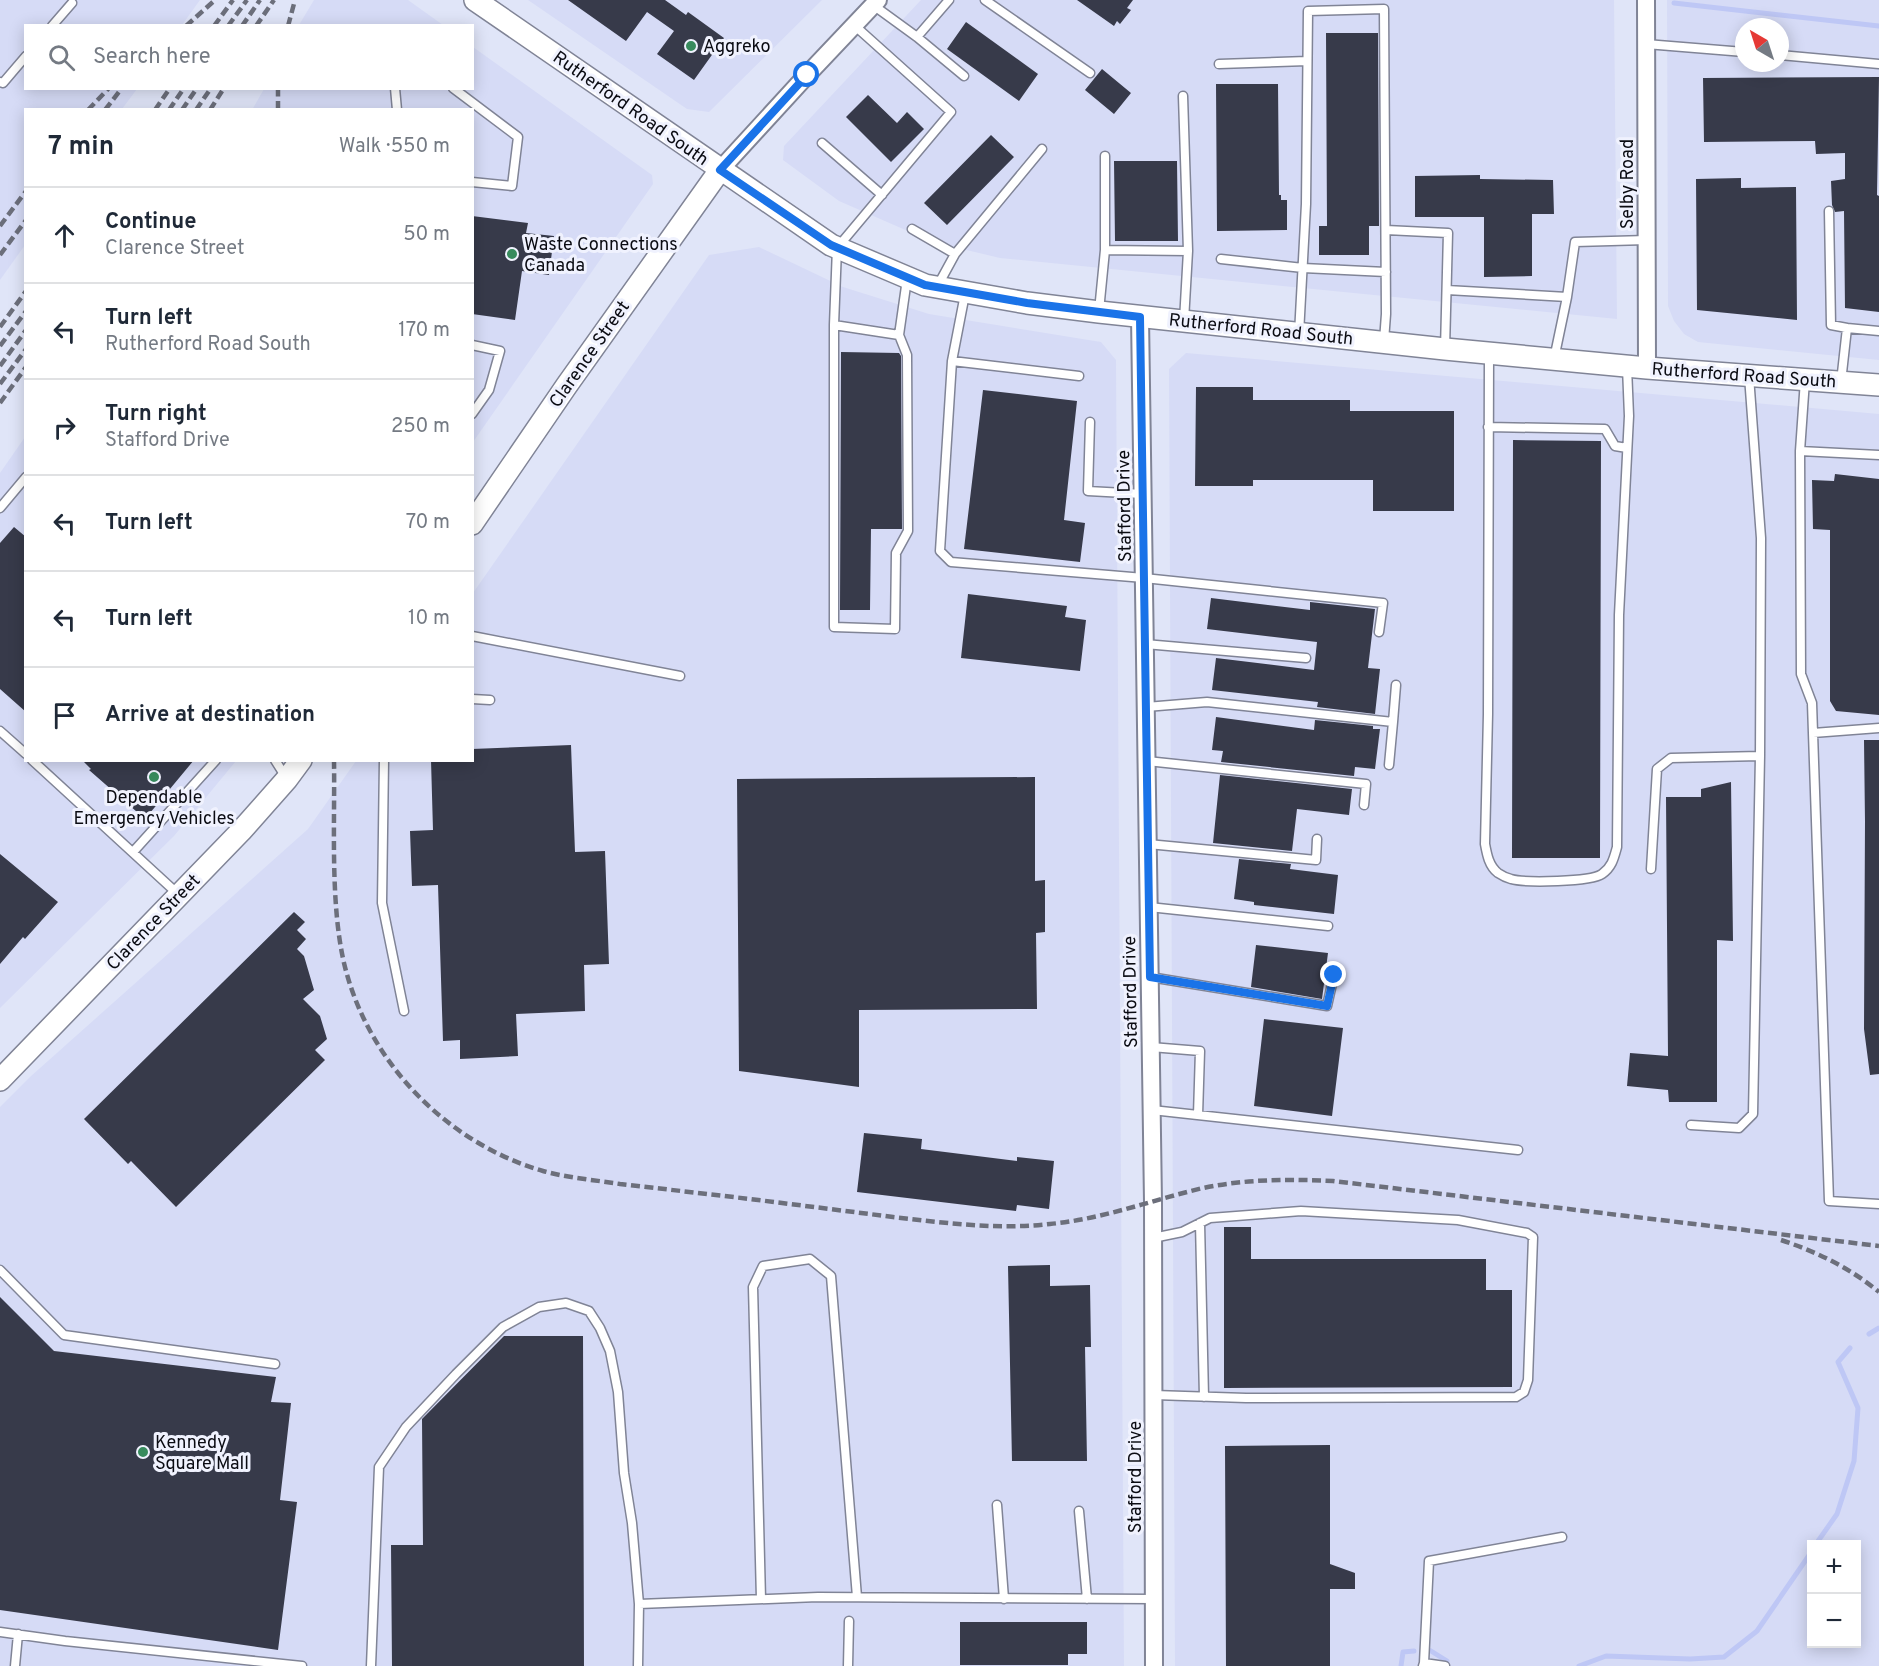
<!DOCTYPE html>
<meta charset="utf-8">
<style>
body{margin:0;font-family:Overpass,sans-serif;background:#f6f6f7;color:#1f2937}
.controls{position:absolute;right:18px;bottom:18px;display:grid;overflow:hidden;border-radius:0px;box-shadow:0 3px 15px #0003}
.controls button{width:54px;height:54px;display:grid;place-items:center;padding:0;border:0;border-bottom:2px solid #e0e1e3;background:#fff;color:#1f2937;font:30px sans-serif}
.compass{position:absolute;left:1735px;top:18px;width:54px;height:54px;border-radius:50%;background:#fff;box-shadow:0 3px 15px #0003;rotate:321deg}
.stop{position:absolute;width:18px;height:18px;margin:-14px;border:4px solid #1a73e8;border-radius:50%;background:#fff}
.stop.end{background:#1a73e8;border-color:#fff;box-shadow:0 2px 6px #0008}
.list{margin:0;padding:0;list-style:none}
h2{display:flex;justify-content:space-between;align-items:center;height:78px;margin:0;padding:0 24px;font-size:26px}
h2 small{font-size:20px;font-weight:400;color:#747a83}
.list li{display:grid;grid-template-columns:39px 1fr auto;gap:18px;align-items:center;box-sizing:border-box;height:96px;padding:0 24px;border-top:2px solid #e0e1e3}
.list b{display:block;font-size:22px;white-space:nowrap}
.list p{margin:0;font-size:20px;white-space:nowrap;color:#747a83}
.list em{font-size:20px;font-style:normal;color:#747a83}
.icon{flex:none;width:33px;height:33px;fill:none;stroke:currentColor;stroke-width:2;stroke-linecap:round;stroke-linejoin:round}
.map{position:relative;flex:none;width:1879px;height:1666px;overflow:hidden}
.search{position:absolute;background:#fff;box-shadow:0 3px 15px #0003;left:24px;top:24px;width:450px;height:66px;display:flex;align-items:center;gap:15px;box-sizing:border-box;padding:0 21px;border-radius:0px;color:#747a83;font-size:22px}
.panel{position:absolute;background:#fff;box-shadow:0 3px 15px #0003;left:24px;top:108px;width:450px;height:654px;border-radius:0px}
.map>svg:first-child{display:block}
.built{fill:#d6dbf6;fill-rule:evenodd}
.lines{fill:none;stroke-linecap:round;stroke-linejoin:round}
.stream{stroke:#bec7f5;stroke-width:5}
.building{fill:#373a4a}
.service-casing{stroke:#808496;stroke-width:11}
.minor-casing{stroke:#808496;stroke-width:20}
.tertiary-casing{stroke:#808496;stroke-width:24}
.service{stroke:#fff;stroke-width:8}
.minor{stroke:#fff;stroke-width:16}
.tertiary{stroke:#fff;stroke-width:21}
.rail{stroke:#6c6f7b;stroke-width:4.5;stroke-dasharray:9 4.5;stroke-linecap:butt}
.route{stroke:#1a73e8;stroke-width:8}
.poi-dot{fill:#388b5d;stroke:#f0f2fe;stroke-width:2}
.labels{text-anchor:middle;stroke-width:6;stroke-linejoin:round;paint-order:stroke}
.poi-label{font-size:18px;fill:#0a0b12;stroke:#f0f2fe;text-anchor:start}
.street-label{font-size:18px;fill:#0a0b12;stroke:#f0f2fe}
</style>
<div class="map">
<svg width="1879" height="1666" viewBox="0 0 1879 1666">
<rect width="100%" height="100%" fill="#e0e5f8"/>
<path class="built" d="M0,0h200l-18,25 -156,1v62l111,1 -15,20 -96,1 -1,135 -25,35z
M314,0h94l35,25h-144z
M528,0h294l-113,112 -22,-3z
M921,0h693l3,319 -617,-61 -67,-16 -94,-41 -56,-41 1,-14z
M1667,0h212v360l-181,-18 -14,-8 -10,-13 -6,-15zM1744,27h36v36h-36z
M473,47l179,128 1,9 -180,258 -1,-332h-220l12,-21 208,-1z
M759,247l84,40 86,27 172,28 15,18 8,1306h-1124v-559l30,-30 278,-248 48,-68 116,-1 1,-167 236,-338z
M1186,353l693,61v1252h-704l-6,-1297zM1812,1544h44v100h-44z
M25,437l1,323 210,1 -62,75 -174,172v-535z"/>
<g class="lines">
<path class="stream" d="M1674,3l205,23
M1869,1334l10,-6
M1816,1544l21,-30 17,-53 4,-53 -20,-46 12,-14
M1431,1651l16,10
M1401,1666l2,-14 11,-1
M1579,1666l27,-10 84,3 34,-2 33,-26 55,-80"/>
</g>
<path class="building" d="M568,0h97l21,15 2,-3 36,26 -30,42 -37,-26 17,-23 -27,-19 -21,29z
M1077,0h56l-6,8 4,2 -11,14 -3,-3 -3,5z
M966,22l72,52 -19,27 -72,-52z
M1326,33h52l1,193h-10v29h-50v-29h8z
M1102,69l29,24 -17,21 -29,-24z
M1879,77l-2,118 2,1v116l-34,-4 -1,-97 -9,1 -3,-7 -1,-24 14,-2v-26l-29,1 -1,-13 -111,1 -1,-64z
M1216,84h62l1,111h2v5h6v30l-70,1z
M868,95l29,28 10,-11 17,17 -33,33 -45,-45z
M991,135l23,22 -67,68 -23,-22z
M1114,161h63l1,80h-63z
M1480,175v4l73,1 1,34h-22v62l-48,1v-60h-69v-41z
M1741,178v10l55,-1 1,133 -100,-10 -1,-131z
M472,216l56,7 -2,10 28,3 -5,39 -27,-4 -7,49 -43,-6z
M841,352l58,1 2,3 1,173h-31l-1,81h-30z
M1196,387h57v13h97v11h104v100h-81v-31h-120v6h-58z
M983,390l94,11 -13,119 21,3 -5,39 -116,-13z
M1513,440l88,1 -1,417h-88z
M1835,474l44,5v236l-43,-4 -6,-10v-171l-17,-1 -1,-49 22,1z
M14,527l12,10v175l-26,-23v-146z
M968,594l99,12 -2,11 21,3 -6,51 -119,-13z
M1211,598l99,12v-8l65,7 -7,59 12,1 -5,45 -58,-7 1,-5 -106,-12 4,-32 98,12 3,-28 -110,-13z
M1216,717l98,13 1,-10 58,6v3h7l-5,40 -20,-2 -1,9 -133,-14 2,-11 -11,-1z
M1864,740h15v334l-9,1 -6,-46 1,-208z
M571,745l4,107 30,-1 4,113 -25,1 1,46 -69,3 2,42 -58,3v-19l-17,1 -5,-156 -26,1 -2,-55 23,-1 -2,-70h41v-11z
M82,760h112l-49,59 -56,-49 2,-1z
M1220,775l132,14 -3,26 -52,-6 -5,42 -79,-8z
M1035,777v104l10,-1v52l-9,1 1,76 -178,1v77l-120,-16 -2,-292z
M1731,782l2,159 -16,-1v162h-48l-1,-12 -41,-4 3,-33 38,3 -2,-259h35v-8z
M0,854l58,48 -33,37 -2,-2 -23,27z
M1239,859l52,5 -1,5 48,6 -4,39 -80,-9v-3l-20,-3z
M294,912l11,10 -8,8 9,9 -9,10 7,7 10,34 -11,9 17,17 7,23 -12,11 10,10 -149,147 -45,-46 -3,3 -44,-45z
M1256,945l72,8 -6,46 -71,-12z
M1264,1019l79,9 -11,88 -78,-10z
M864,1133l58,6 -1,10 96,12v-4l37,4 -5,48 -32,-4 -1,6 -159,-19z
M1224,1227h27v32h235v31h26v97l-288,1z
M1050,1265v21l40,-1 1,62h-6l2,114h-75l-4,-195z
M0,1297l54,54 222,26 -5,25 20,1 -11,97 17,2 -19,148 -278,-40z
M504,1336h79l1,330h-192l-1,-121h32l-1,-126z
M1330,1445v119l25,9v16h-25v77h-104l-1,-220z
M960,1622h127v32h-19v11h-108z"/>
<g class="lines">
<defs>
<path id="service" d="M985,0l105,73
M873,5l44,32 32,-37
M854,25l97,87 -114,136 -3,77v302l61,2 1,-76 12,-22 -1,-176 -8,-20 8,-56
M52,26l20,-23
M917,37l47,39
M1646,44l98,8
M1780,55l99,9
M1219,64l88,-3
M0,82l3,1 23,-27
M395,88l2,22
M453,88l65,49 -6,49 -40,-4
M1183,96l5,155
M822,143l60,52
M1105,156v94
M1829,211l2,114 16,3
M912,229l43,25
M1386,230l62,3 -3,116
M1221,259l82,9 83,4
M937,287l18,-33 87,-105
M1447,290l120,7 -13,62
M965,294l-13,67 -12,190 11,11 193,16 239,25 -4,29
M1567,297l8,-55 72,-2
M1099,311l6,-61 83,1 -4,70
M834,325l65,10
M1299,334l7,-130 2,-193 76,-2 2,305 -2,27
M472,345l28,6 -11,39 -17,24
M1489,354l-1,360 -3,130c2,11 4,22 13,29 3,2 9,5 13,6 14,4 80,3 91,-5 10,-7 12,-16 15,-27l2,-232 10,-199 -2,-49
M952,361l127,15
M1805,380l-5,71 79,4
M1841,382l6,-54 32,3
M1090,422l-2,69 55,3
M1488,427l117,2 10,17 12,2
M1800,451l1,223 11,29 1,30 66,-5
M0,508l26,-31
M472,636l208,40
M1145,644l161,14
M472,699l18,1
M1146,707l61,-5 186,20 -4,43
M1393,722l3,-37
M0,731l26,23
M1813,733l16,468 50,3
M32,760l147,135
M275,760l12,19
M384,760l-2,143 22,108
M1147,761l219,23 -2,21
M1148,844l168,16 1,-21
M133,852l83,-92
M1651,869l6,-100 14,-11 89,-2 1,-218 -12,-162
M1149,907l179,19
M1150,977l177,29 7,-31
M1151,1047l49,4 -2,64
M1152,1110l366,40
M1691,1125l48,3 14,-14 7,-358
M1200,1223l4,174
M1153,1238l29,-6 28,-14 91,-7 157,9 69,13 6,4 -5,143 -4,12 -8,5 -270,1 -92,-3
M0,1270l64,65 211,29
M997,1505l7,94
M1079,1511l8,88
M761,1599l-8,-312 10,-21 47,-7 21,17 26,321
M0,1632l65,9 237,25
M1424,1663l5,-102 133,-24
M15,1666l3,-32
M371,1666l8,-199 27,-40 50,-53 47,-47 36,-20 27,-4 23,8 11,17 10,23 8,41 6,81 8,50 7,81
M638,1666l1,-62 179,-7 336,2
M848,1666l1,-45
M1423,1666l1,-3 21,3"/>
<path id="minor" d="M1646,0l1,368
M720,170l87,-95 71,-75
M1140,317l13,885 1,464"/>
<path id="tertiary" d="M475,0l356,245 94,40 102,18 72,9 346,37 202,19 232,17
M472,524l95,-139 153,-215
M0,1080l241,-249 46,-52 14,-19"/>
</defs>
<use href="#service" class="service-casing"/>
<use href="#minor" class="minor-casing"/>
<use href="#tertiary" class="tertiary-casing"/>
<use href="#service" class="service"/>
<use href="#minor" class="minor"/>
<use href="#tertiary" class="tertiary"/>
<path class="rail" d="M186,26l29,-26
M214,26l19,-26
M228,26l19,-26
M242,26l18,-26
M256,26l18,-26
M288,26l7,-26
M88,110l21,-22
M105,110l17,-22
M155,110l15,-22
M169,110l15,-22
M182,110l15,-22
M196,110l15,-22
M210,110l14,-22
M278,110v-22
M0,226l26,-35
M0,255l26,-35
M0,327l26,-36
M0,346l26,-35
M0,366l26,-36
M0,384l26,-35
M0,403l26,-36
M334,760c1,64 -4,142 10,203 23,98 102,180 199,208 25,7 52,9 77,13 44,5 87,10 130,15 48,6 96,12 143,18 53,6 105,13 157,7 53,-5 102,-24 153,-36 43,-9 86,-9 130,-7l546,65
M1781,1240c36,12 69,28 98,52"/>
</g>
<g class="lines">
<path class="route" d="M807,75l-87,95 111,75 94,40 102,18 113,14 10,660 177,29 7,-31"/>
</g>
<g class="poi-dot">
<circle cx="691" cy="46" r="6"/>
<circle cx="512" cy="254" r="6"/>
<circle cx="154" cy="777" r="6"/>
<circle cx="143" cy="1452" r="6"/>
</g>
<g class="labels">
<g class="poi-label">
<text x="703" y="52">Aggreko</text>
<text x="524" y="250">Waste Connections<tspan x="524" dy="21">Canada</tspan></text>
<text x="154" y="803" text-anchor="middle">Dependable<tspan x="154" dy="21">Emergency Vehicles</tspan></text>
<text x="155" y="1448">Kennedy<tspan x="155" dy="21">Square Mall</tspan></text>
</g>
<g class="street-label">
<text transform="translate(631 108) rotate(35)" y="6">Rutherford Road South</text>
<text transform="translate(1627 184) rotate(-90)" y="6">Selby Road</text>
<text transform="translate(1261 329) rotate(6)" y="6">Rutherford Road South</text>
<text transform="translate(589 354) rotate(-55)" y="6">Clarence Street</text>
<text transform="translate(1744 375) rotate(4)" y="6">Rutherford Road South</text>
<text transform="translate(1124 506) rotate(-91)" y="6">Stafford Drive</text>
<text transform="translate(153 922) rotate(-46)" y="6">Clarence Street</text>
<text transform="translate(1130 992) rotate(-91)" y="6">Stafford Drive</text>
<text transform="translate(1135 1477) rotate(-90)" y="6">Stafford Drive</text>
</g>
</g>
</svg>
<div class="controls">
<button>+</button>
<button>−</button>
</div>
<svg class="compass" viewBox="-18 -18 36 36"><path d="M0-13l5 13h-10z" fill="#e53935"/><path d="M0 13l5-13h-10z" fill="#747a83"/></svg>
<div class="stop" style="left:807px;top:75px"></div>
<div class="stop end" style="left:1334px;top:975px"></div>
<div class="search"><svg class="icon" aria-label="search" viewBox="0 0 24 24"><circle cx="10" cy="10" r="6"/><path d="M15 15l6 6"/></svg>Search here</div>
<section class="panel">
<h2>7 min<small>Walk · 550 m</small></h2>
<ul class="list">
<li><svg class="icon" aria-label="ahead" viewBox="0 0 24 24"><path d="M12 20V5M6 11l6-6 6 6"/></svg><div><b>Continue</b><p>Clarence Street</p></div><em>50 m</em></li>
<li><svg class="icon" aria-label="left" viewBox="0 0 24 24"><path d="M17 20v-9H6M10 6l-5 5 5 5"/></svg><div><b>Turn left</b><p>Rutherford Road South</p></div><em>170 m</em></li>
<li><svg class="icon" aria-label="right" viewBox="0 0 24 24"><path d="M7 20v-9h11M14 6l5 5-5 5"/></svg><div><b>Turn right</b><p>Stafford Drive</p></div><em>250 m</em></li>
<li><svg class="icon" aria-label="left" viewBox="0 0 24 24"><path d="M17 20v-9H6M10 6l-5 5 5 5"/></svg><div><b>Turn left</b></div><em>70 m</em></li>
<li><svg class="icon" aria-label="left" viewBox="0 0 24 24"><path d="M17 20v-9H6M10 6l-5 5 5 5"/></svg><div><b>Turn left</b></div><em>10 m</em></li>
<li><svg class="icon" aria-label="arrive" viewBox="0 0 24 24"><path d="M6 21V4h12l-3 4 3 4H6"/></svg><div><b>Arrive at destination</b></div></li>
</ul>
</section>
</div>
